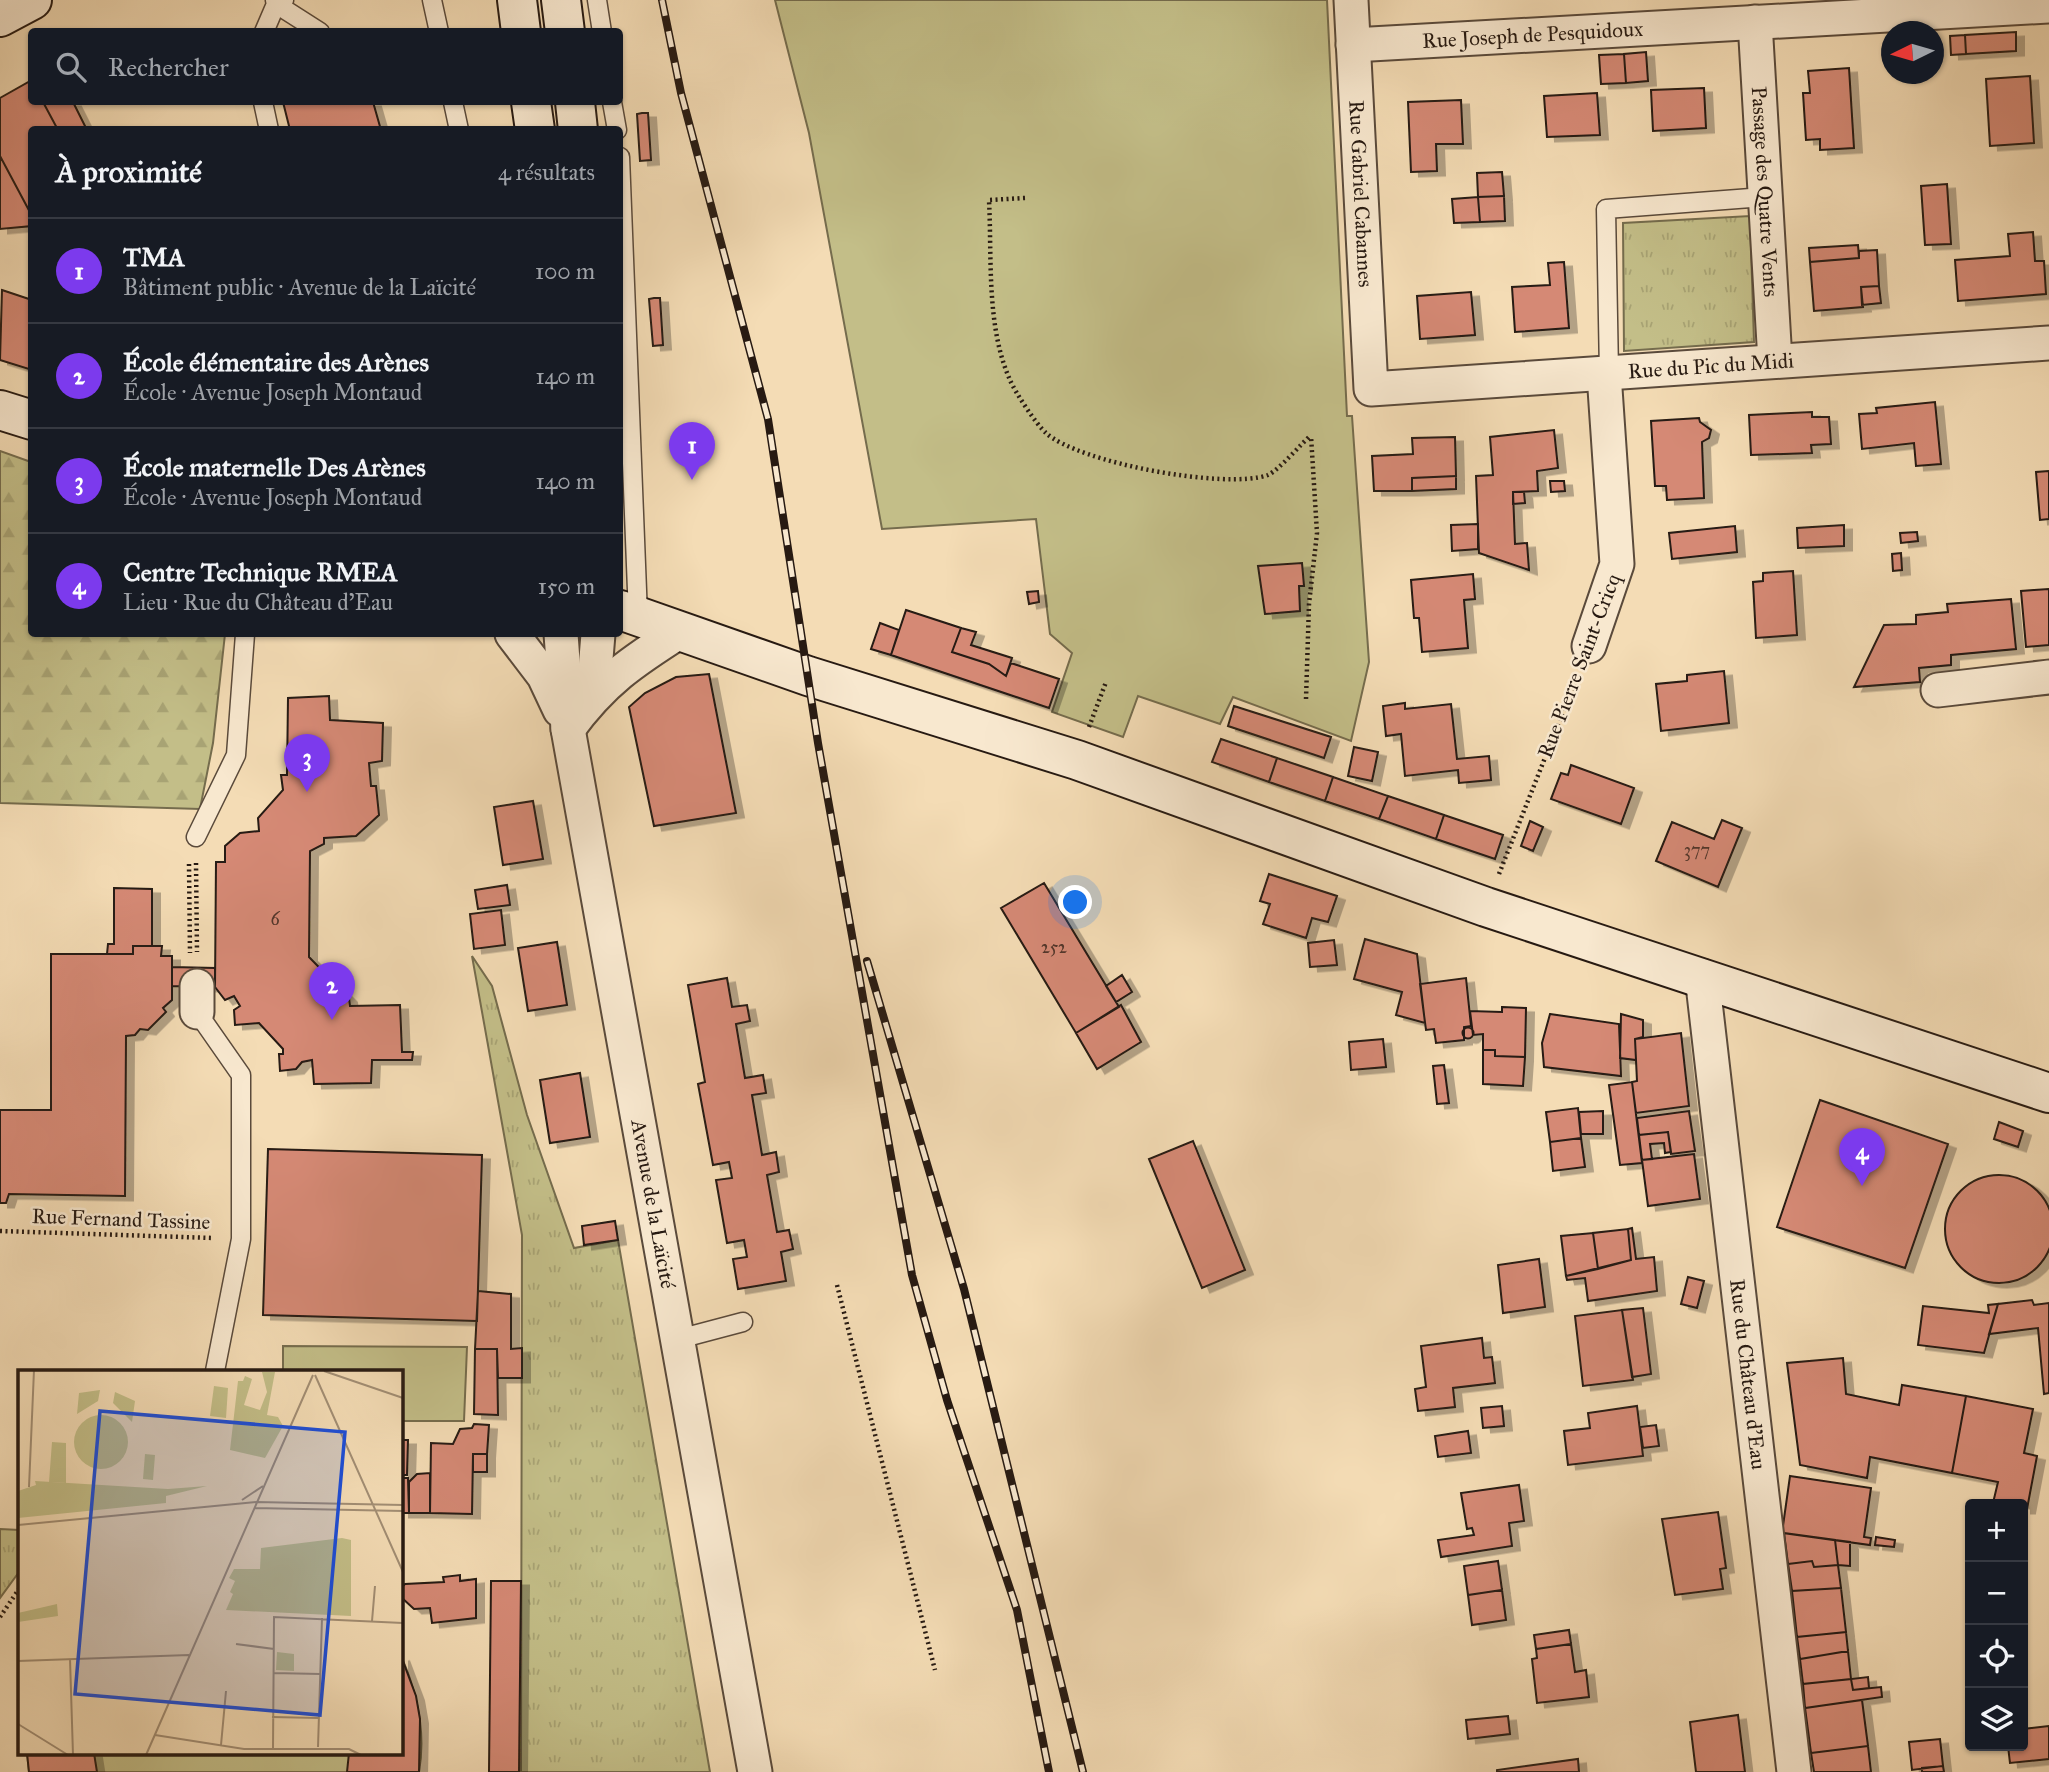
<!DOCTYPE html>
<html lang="fr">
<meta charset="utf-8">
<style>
body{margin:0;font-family:"IM FELL Great Primer",serif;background:#20242c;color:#f1f3f6}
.controls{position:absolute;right:21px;bottom:21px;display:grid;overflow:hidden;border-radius:7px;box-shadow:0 2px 5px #0004}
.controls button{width:63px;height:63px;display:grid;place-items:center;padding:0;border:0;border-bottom:2px solid #363941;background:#171b24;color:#f1f3f6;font:35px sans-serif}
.compass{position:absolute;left:1881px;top:21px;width:63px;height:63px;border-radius:50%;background:#171b24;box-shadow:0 2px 5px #0004;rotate:265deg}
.you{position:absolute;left:1076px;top:903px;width:24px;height:24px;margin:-18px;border:5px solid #fff;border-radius:50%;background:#1a73e8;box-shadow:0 0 0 10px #1a73e833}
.badge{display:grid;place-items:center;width:46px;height:46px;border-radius:50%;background:#7c3aed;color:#fff;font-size:23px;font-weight:700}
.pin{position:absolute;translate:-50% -58px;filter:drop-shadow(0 2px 4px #0008)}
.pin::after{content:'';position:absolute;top:37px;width:24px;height:21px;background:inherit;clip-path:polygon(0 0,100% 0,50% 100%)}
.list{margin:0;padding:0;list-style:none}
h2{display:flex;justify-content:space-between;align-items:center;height:91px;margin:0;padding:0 28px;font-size:30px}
h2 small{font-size:23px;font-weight:400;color:#9ea1a6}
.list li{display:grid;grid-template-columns:46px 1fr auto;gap:21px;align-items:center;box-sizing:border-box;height:105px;padding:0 28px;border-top:2px solid #363941}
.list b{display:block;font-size:26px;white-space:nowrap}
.list p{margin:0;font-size:23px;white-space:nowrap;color:#9ea1a6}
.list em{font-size:23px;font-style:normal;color:#9ea1a6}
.icon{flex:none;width:38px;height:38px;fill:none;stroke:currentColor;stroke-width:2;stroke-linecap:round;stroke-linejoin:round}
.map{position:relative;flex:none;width:2049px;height:1772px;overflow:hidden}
.search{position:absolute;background:#171b24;box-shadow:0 2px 5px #0004;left:28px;top:28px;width:595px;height:77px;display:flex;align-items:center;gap:18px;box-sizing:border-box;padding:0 24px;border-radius:7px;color:#9ea1a6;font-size:26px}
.panel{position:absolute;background:#171b24;box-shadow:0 2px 5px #0004;left:28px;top:126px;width:595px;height:511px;border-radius:7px}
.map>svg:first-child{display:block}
.grass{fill:url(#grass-tufts);stroke:#756c4d;stroke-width:2}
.forest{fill:url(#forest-firs);stroke:#756c4d;stroke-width:2}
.pitch{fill:#c3be88;stroke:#756c4d;stroke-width:2}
.building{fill:#d58975;stroke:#271a12;stroke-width:2;filter:url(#shadow)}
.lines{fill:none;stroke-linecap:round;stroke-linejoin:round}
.lane-casing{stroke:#5a4a3b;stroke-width:21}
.street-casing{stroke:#5a4a3b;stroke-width:37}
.secondary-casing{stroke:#271a12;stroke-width:42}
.path{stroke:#271a12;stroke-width:4.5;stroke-dasharray:2 3.5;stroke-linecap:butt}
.lane{stroke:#f8e8cf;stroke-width:18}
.street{stroke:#f8e8cf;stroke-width:33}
.secondary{stroke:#f8e8cf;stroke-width:38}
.rail-casing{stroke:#271a12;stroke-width:8}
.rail{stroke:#f8e8cf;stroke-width:5;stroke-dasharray:16;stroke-linecap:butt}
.labels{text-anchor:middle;stroke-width:5;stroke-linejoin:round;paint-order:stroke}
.number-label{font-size:18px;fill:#52362b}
.street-label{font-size:21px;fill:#271a12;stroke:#f8e8cf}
.inset-road{fill:none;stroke:#a28e74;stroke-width:2}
.view{fill:#1d4ed8;fill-opacity:0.15;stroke:#1d4ed8;stroke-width:3.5}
.inset-edge{fill:none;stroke:#271a12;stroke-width:3.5}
</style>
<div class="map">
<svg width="2049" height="1772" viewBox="0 0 2049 1772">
<defs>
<pattern id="grass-tufts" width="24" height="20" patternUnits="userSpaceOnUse" patternTransform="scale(1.75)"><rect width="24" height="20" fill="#c3be88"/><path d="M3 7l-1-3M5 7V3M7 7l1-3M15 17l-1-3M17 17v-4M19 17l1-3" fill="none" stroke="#a8a374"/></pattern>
<pattern id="forest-firs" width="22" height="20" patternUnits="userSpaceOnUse" patternTransform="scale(1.75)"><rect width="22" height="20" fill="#c3be88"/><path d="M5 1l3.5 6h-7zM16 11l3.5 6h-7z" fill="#a8a374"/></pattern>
<filter id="shadow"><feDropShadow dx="8" dy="4.5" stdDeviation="0" flood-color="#0004"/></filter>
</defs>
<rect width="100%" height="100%" fill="#f4dcb5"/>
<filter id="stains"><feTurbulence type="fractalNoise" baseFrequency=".00286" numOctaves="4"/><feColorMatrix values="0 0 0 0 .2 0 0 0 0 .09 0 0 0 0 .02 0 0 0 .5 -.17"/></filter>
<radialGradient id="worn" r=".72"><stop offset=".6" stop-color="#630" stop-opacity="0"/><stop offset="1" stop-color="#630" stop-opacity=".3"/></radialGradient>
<path class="grass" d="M1750,216l4,126 -130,9 -1,-128z
M472,956l20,30 35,129 47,133 44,-8 92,532h-189l1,-537z
M0,1529l19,1v42l-19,26z"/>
<path class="forest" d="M0,451l31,11 1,172h193l-12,109 -13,66 -200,-6z"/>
<path class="pitch" d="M775,0h552l20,416h5l17,246 -18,79 -118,-44 -13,27 -82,-28 -15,41 -71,-25 20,-59 -22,-19 -14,-115 -154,10 -73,-396z
M283,1346l184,1 -3,74h-63v-50h-118z
M401,1656c16,36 25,76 18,116h-390l-2,-19h374z"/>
<path class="building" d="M2016,32v19l-50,3 -1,-19z
M1965,35l1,19 -15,1 -1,-19z
M1646,52l2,29 -22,2 -2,-29z
M1892,52v12h-4l-2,-11z
M1624,54l2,29 -25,1 -2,-29z
M1849,68l5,80 -34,2v-11l-14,1 -3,-47h7l-2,-22z
M2030,76l4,67 -44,3 -4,-67z
M32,80v22h11l15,28h-26v86l-32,-60v-58z
M1704,88l2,40 -53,3 -2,-41z
M1597,93l3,42 -53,2 -3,-41z
M1461,100l2,44h-27l1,27 -26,1 -3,-70z
M43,102h30l14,28h-29z
M283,102h90l8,28h-91z
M642,113h6l3,47 -11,1 -3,-47z
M0,156l32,60v10l-32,3z
M1502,172l2,24 -26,1 -1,-24z
M1947,184l4,60 -26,1 -4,-59z
M1504,196l1,25 -25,1 -2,-25z
M1478,197l2,25 -26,1 -2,-24z
M2033,232l2,29h9l2,33 -88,7 -3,-41 55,-4 -2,-22z
M1858,245l1,13 -49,4 -1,-14z
M1877,250l2,36 -18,1 2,20 -49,4 -4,-49 49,-4v-7z
M1564,262l5,66 -54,4 -3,-45 38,-2 -2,-22z
M1879,286l2,17 -19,2 -1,-18z
M2,290l30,10v70l-32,-10z
M1471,292l4,43 -55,4 -3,-43z
M654,298h6l3,47 -10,1 -4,-47z
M1935,402l6,62 -25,2 -2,-23 -52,6 -3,-35 18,-1 -1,-5z
M1812,412v5h17l2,27 -20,1 1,8 -61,2 -2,-40z
M1699,418l1,4 11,8 -2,8 -7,4 2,56 -37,2 -1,-14h-11l-4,-65z
M1554,430l4,38 -21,3 1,20 -25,1 2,52 12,-1 2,27 -50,-17 -3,-77 17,-1 -3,-38z
M1455,437l1,39 -44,2v13h-38l-2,-35 41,-2 -1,-16z
M2049,471v48l-9,1 -4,-48z
M1456,476v13l-44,2v-13z
M1550,481h14l1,10 -14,1z
M1513,492h11l1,11 -12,1z
M1478,524v25l-26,2 -1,-26z
M1844,525v21l-46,2 -1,-20z
M1735,526l2,26 -65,7 -3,-26z
M1917,532l1,9 -17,2 -1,-10z
M1901,553l1,17 -9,1 -1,-17z
M1302,563l2,23h-5l1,25 -35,3 -7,-48z
M1793,571l4,64 -41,3 -3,-56 10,-1v-8z
M1473,574l2,25 -11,1 4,48 -46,4 -3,-34h-5l-3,-38z
M2049,589v56l-23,2 -5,-56z
M1038,591l1,11 -10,2 -2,-12z
M2011,599l5,50 -65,6v10l-32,3 1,14 -66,5 30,-62 32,-1v-9l32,-3 -1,-8z
M906,610l55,18 -9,24 37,12 17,12 5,-13 48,16 -10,29 -158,-53z
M880,623l19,7 -8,25 -20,-6z
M961,628l15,4 -5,13 41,13 -6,18 -17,-12 -37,-12z
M1724,671l5,52 -68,8 -5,-47 31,-3v-6z
M709,674l27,139 -82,13 -25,-119 16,-14 31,-16z
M329,696l1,24 53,3 -1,38 -13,2 2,23h5l3,29 -23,21 -32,2v6l-14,7 -1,106 40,41 1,8 50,-1 2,47h11l-1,8h-40l-1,23 -57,1 -2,-24 -10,2 -6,7 -16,2 -1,-17h4v-5l-24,-26 -24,2 -1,-15 6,-4 -6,-10 -9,4 -10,-13 1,-125h9v-16l15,-13 19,-2 -1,-13 25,-28 -2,-15h6l1,-77z
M1405,703v6l46,-5 6,55 32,-3 2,24 -32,3 -1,-13 -53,6 -4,-42 -15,2 -3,-30z
M1234,706l97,31 -7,21 -96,-32z
M1221,739l56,19 -8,24 -57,-20z
M1354,747l24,5 -6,29 -24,-5z
M1277,758l56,19 -8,24 -56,-19z
M1571,765l63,23 -13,36 -70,-25 10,-26 7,2z
M1333,777l55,19 -9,23 -54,-18z
M1388,796l56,19 -8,24 -57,-20z
M533,801l10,58 -40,6 -9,-58z
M1444,815l59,20 -8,24 -59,-20z
M1722,820l20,8 -24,59 -62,-26 16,-39 42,17z
M1530,821l13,6 -10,24 -12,-5z
M1269,874l68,22 -9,26 -16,-4 -6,20 -43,-14 7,-20 -10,-3z
M1044,883l75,124 -43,26 -75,-125z
M507,885l3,20 -32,4 -3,-19z
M114,888l38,1v57h-19v8h-26l1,-10h6z
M501,910l4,35 -31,4 -4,-35z
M1365,939l52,15 8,69 -29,-8 6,-23 -48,-13z
M1334,940l3,25 -27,2 -2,-24z
M557,942l10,63 -39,6 -10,-63z
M133,946h29l-1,10h11v44l-9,8 3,4 -18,18 -8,-1 -5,6 -9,1 -1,160 -116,-2 -3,9h-6v-93h51v-156h82z
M172,967l43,1v19l-43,-1z
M1122,975l10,17 -16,10 -10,-16z
M727,978l5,29 15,-2 3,16 -14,3 9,54 18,-3 3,18 -14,2 10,60 14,-3 3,20 -12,3 10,57 12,-2 4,19 -12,3 5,29 -48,8 -5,-30 14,-2 -3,-17 -17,3 -11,-63 16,-2 -3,-16 -16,3 -15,-81 7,-2 -17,-97z
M1466,978l5,48 -7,1v13l-28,3 -2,-14 -8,1 -6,-46z
M1121,1005l20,37 -44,27 -21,-36z
M1502,1007l24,1 -1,49 -30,-1v-6h-12v-16l-10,1 -3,-24 32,1z
M1550,1014l69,10 2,52 -77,-9 -2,-24z
M1621,1014l22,6v17l-8,2 1,21 -16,-2z
M1462.5 1033a5.5 5.5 0 1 1 11 0a5.5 5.5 0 1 1-11 0Z
M1681,1033l8,73 -53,7 -4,-31 5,-1 -2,-42z
M1383,1039l3,28 -35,3 -2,-28z
M1483,1050h12v6l30,1 -2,29 -40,-2z
M1444,1065l5,38 -12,1 -4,-38z
M580,1073l10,64 -40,6 -10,-63z
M1632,1082l10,81 -22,2 -11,-80z
M1820,1100l128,44 -43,124 -128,-41z
M1578,1108l3,30 -31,4 -4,-30z
M1603,1111v23h-22l-2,-22z
M1689,1111l6,40 -24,3 -3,-22 -29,3 -2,-17z
M1999,1122l24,9 -5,16 -24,-8z
M1668,1132l3,20 -6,1 -1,-10 -14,1 2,15 -10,1 -3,-25z
M1581,1138l4,29 -32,4 -3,-29z
M1193,1141l52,129 -43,18 -53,-129z
M268,1149l214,6 -5,166 -214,-6z
M1694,1154l6,45 -52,7 -6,-46z
M1945 1229a54 54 0 1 1 108 0a54 54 0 1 1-108 0Z
M615,1221l3,19 -34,5 -2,-19z
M1632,1228l4,31 18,-2 3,34 -69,10 -3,-23 -18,2 -1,-4 65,-16 -3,-31z
M1628,1229l3,31 -33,9 -5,-36z
M1593,1233l5,36 -32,7 -5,-40z
M1539,1259l6,48 -42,6 -5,-48z
M1688,1277l16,4 -7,27 -16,-4z
M478,1291l33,3v55l11,-1v30h-24l-1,-29h-22z
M2032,1300l2,5 15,-2v90l-5,1 -6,-66 -49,6 9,-30z
M1998,1304l-14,49 -66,-8 5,-39 66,7 -1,-8z
M1643,1308l8,66 -19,3 -10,-67z
M1622,1310l11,70 -50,6 -8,-70z
M1482,1338l2,20 8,-1 3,26 -42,5 2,19 -37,4 -3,-22 11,-2 -5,-41z
M475,1349h22l1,66 -24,-1z
M1843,1358l3,36 53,11 3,-20 64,11 -14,77 -82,-16 -3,21 -67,-13 -13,-102z
M1966,1396l67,13 -9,44 13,3 -10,53h-4v-5l-30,-1 5,-21 -46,-9z
M1502,1406l2,20 -21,2 -2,-20z
M1637,1406l6,50 -75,9 -4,-34 26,-3 -2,-15z
M474,1424l15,1 -2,29h-14l-1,60 -42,-1 1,-70 22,1 7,-15 12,-1z
M1656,1425l3,21 -16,2 -3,-21z
M1468,1431l3,22 -33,4 -3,-21z
M401,1440h7l-1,35h-6z
M473,1454h14v18h-14z
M430,1473v40h-21v-31l8,-8z
M1790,1476l81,12 -7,49 7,1 -1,7 -88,-12z
M401,1478h7l1,35h-8z
M1519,1485l5,36 -15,2 3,23 -71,11 -3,-17 36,-5 -2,-7 -5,1 -6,-36z
M1718,1512l8,56 -6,1 3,20 -48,6 -13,-76z
M1784,1533l51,7 3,25 -24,2 -2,-6 -24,3z
M1876,1537l19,3 -1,7 -19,-2z
M1835,1540l15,2v24l-12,-1z
M1498,1561l4,29 -34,5 -4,-29z
M1812,1561l2,6 24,-2 3,23 -49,3 -4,-27z
M460,1575v6l16,-2v39l-44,5 -2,-15 -16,1 -13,-12v-9l4,-4 39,-2 -1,-5z
M491,1581h30l-2,191h-30z
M1841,1588l5,44 -49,5 -5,-46z
M1502,1590l4,30 -34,5 -4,-30z
M1569,1630l2,14 -35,5 -2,-14z
M1846,1632l2,19 -48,8 -3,-22z
M1571,1644l4,28 11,-2 3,27 -52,6 -5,-44 5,-1 -1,-9z
M1848,1651l3,28 -48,5 -3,-25z
M401,1656l15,40 4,23 -1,53h-72l2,-19h52z
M1868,1677l1,11 -16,2 -2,-11z
M1851,1679l2,11 28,-3 1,10 -77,11 -2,-24z
M1862,1700l6,46 -57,7 -6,-45z
M1738,1715l7,57h-49l-6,-50z
M1508,1716l2,18 -42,5 -2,-19z
M2049,1726v33l-39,4 -2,-17h15v-17z
M1940,1739l3,27 -31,4 -3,-28z
M1868,1746l3,26h-57l-3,-19z
M27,1753h67l3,19h-68z
M1578,1759l1,13h-82v-2z
M1943,1766l1,6h-22v-4z"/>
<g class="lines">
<defs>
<path id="lane" d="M284,0l-8,4 44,28
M432,0l7,32
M597,0l5,32
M264,32l12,-28 -1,-4
M263,102l6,28
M453,102l6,28
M612,102l5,28
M620,157l18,459
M1609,373l-3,-164 158,-12
M196,837l40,-82 9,-121
M197,1012l44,63v164l-26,132
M675,1340l68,-18"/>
<g id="street">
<path id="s1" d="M1351,0l20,389 678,-46"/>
<path id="s2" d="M1755,22l20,339"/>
<path id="s3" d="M1353,45l696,-39"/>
<path d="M512,634l32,42 16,34"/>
<path id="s4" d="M561,634l7,95 187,1043"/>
<path d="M1589,646l28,-82 -13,-190"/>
<path d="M1938,690l111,-13"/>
<path d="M593,695l5,-61"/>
<path d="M568,729c35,-48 65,-68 114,-99"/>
<path id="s5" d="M1702,976l92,796"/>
<path d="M197,1012v-26"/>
</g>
<path id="secondary" d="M517,0l4,32
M561,0l4,32
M0,17l32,-17
M531,102l4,28
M575,102l3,28
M0,410l32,10
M620,610l188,66 269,84 409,147 563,186"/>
</defs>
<use href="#lane" class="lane-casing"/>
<use href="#street" class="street-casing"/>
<use href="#secondary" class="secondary-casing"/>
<path class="path" d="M1025,198l-36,2c3,58 -3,126 21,180 5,12 26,44 36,53 33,30 180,57 222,42 11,-5 33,-31 43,-40
M1306,699l3,-95 8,-71 -6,-97
M1089,727l17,-45
M196,863l1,89
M189,864l1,89
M1499,874l78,-197
M0,1231l213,7
M837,1285l98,385
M0,1617l19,-28"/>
<use href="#lane" class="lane"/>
<use href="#street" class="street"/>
<use href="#secondary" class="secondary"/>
<defs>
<path id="rail" d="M662,0l19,93 87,326 50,324 94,532 35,125 70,210 32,162
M867,961l97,328 119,483"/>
</defs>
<use href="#rail" class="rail-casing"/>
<use href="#rail" class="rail"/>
</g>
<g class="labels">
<g class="number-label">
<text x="1697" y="856">377</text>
<text x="275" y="925">6</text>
<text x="1054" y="953">252</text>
</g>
<g class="street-label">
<text dy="7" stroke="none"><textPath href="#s3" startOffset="180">Rue Joseph de Pesquidoux</textPath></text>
<text dy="7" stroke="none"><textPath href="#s2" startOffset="170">Passage des Quatre Vents</textPath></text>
<text dy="7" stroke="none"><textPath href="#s1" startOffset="194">Rue Gabriel Cabannes</textPath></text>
<text dy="7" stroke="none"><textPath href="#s1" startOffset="730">Rue du Pic du Midi</textPath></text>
<text transform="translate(1579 666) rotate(-69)" y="7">Rue Pierre Saint-Cricq</text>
<text dy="7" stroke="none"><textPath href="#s4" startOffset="578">Avenue de la Laïcité</textPath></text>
<text transform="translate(121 1219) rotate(2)" y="7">Rue Fernand Tassine</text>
<text dy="7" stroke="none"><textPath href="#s5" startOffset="401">Rue du Château d'Eau</textPath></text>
</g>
</g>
<g transform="translate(18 1370)">
<rect width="385" height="385" fill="#f4dcb5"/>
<path d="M82,20l-2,11 -21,13 2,-21zM97,22l20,9 -3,21 -19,-19zM17,111l133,8 39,-3 -41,10v7l-148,15v-27l18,-6zM259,282l17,2v17l-18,-1z" fill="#c3be88"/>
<path d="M244,2h13l-8,43 11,2 5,9 -18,32 -35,-8 8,-69h5l2,-5 7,3 -8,26 16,5 7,-18zM39,234l1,12 -40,6v-9z" fill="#c3be88"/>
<path d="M196,16l14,2 -2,30 -16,-2zM56 72a27 27 0 1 1 54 0a27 27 0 1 1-54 0ZM34,72l14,1v40l-17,-1zM127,84l10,1 -2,25 -10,-1zM324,168l9,2v76l-125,-6 7,-16 -3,-2 5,-11 -6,-3 5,-9h26l1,-21z" fill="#c3be88"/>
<path class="inset-road" d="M306,1l79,27M297,5l88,197M11,117l5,-117M224,130l21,-14M238,132l147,3M236,138l149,3M0,155l238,-23M354,251l3,-35M218,274l38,5M52,289l3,96M0,291l171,-6M255,303l47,1M254,347l47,1M0,354l50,31M137,365l89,14h105l12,6M203,375l5,-54M300,377l4,-129M255,378l1,-131 129,6M128,385l167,-380"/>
<path class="view" d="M82,41l245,21 -25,283 -245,-21z"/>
<rect width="385" height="385" class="inset-edge"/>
</g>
<rect width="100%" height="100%" filter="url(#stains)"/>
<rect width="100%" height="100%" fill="url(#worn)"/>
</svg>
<div class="controls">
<button>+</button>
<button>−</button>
<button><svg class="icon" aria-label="locate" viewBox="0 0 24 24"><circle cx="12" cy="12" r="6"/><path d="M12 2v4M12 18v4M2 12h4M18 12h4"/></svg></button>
<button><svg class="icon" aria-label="layers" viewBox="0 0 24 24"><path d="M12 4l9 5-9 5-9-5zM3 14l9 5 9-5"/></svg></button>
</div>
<svg class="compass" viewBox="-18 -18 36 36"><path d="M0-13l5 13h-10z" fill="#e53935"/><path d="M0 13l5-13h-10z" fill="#9ea1a6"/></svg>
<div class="you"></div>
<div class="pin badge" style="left:692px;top:480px">1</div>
<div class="pin badge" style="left:332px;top:1020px">2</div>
<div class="pin badge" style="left:307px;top:792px">3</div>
<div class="pin badge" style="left:1862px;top:1186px">4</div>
<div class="search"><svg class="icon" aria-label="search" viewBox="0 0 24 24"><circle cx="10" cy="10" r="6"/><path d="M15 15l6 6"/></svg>Rechercher</div>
<section class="panel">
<h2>À proximité<small>4 résultats</small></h2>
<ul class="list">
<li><span class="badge">1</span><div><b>TMA</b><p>Bâtiment public · Avenue de la Laïcité</p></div><em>100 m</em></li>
<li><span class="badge">2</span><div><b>École élémentaire des Arènes</b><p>École · Avenue Joseph Montaud</p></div><em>140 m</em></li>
<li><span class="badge">3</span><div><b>École maternelle Des Arènes</b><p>École · Avenue Joseph Montaud</p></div><em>140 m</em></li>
<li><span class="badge">4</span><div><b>Centre Technique RMEA</b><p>Lieu · Rue du Château d'Eau</p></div><em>150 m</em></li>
</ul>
</section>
</div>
